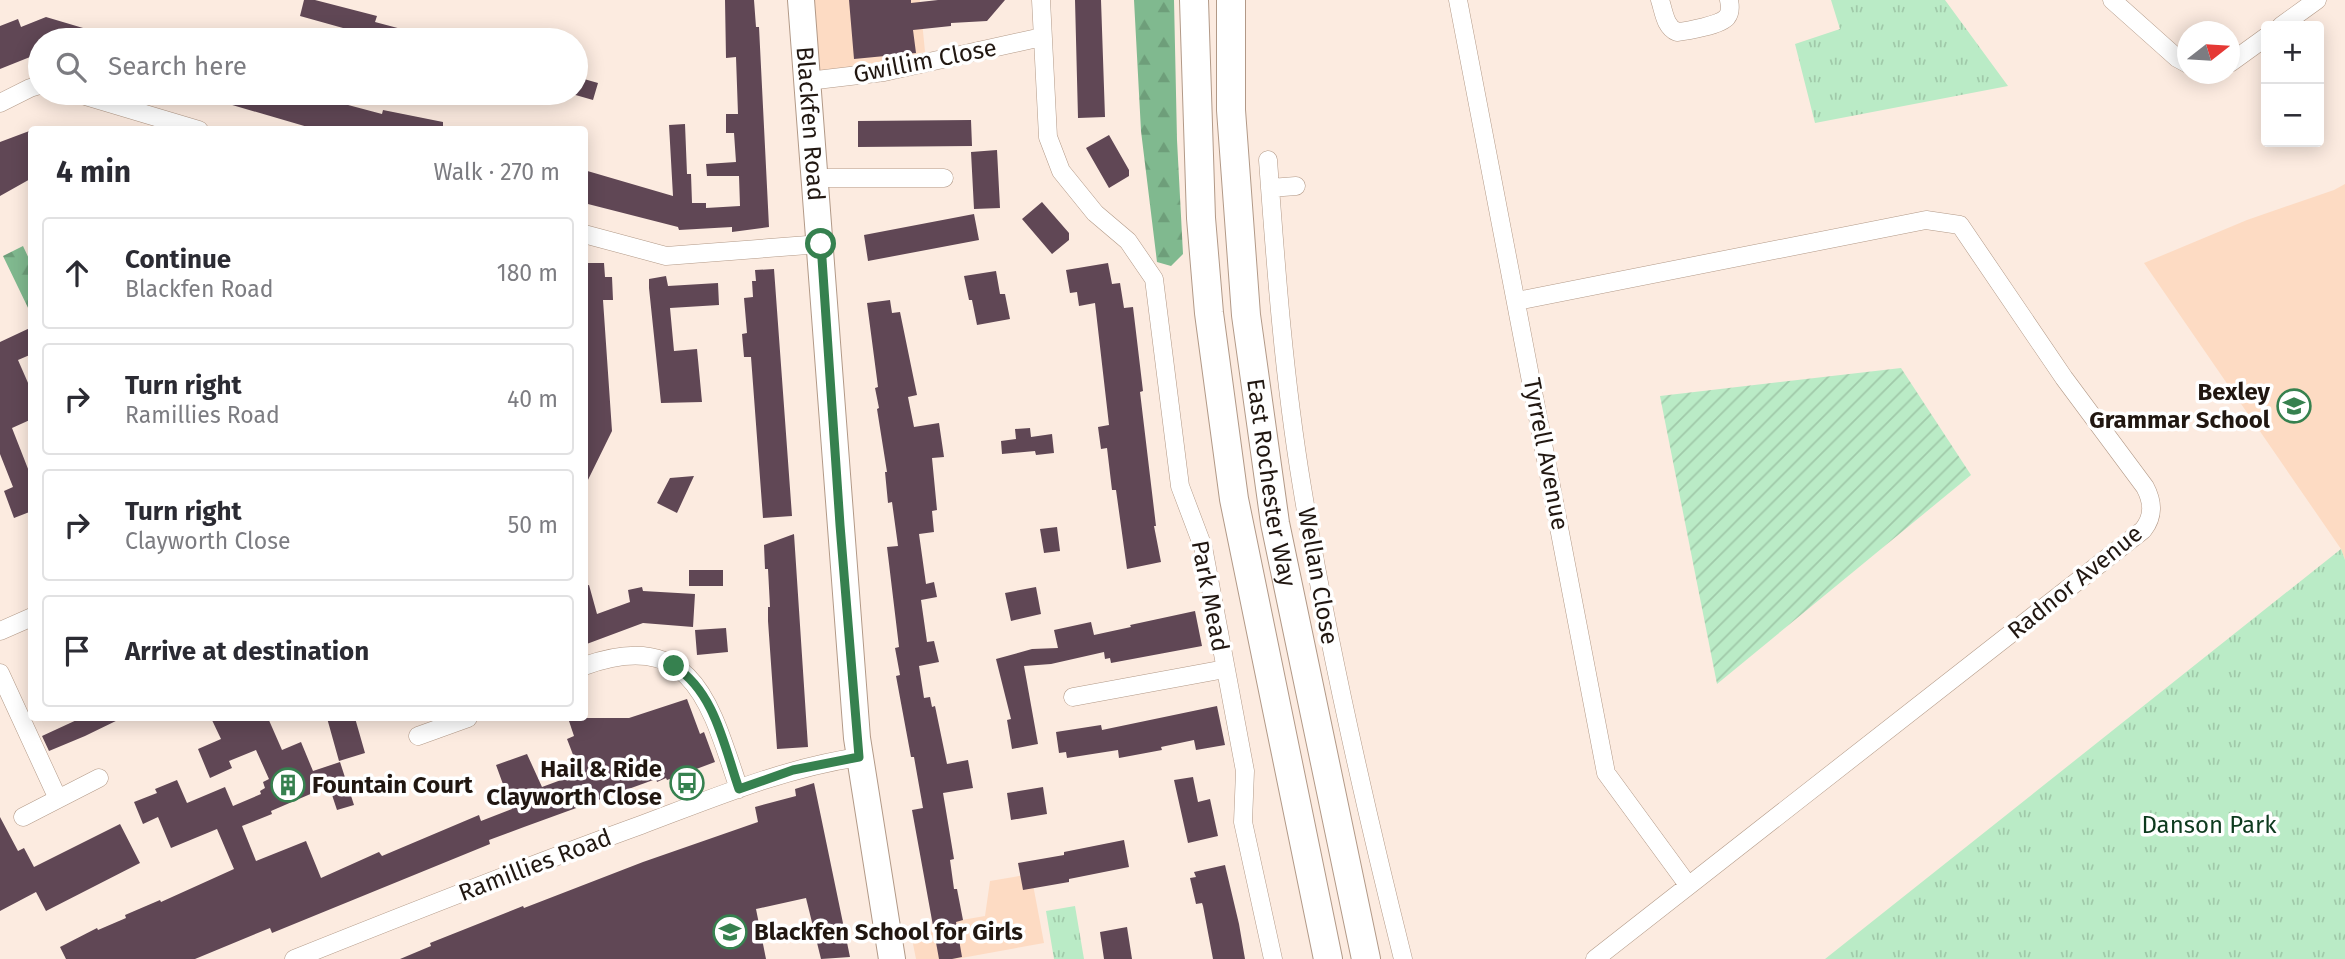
<!DOCTYPE html>
<meta charset="utf-8">
<style>
body{margin:0;font-family:"Fira Sans",sans-serif;background:#f7f7f7;color:#2b2b33}
.controls{position:absolute;right:21px;top:21px;display:grid;overflow:hidden;border-radius:7px;box-shadow:0 4px 18px #0003}
.controls button{width:63px;height:63px;display:grid;place-items:center;padding:0;border:0;border-bottom:2px solid #e1e1e2;background:#fff;color:#2b2b33;font:35px sans-serif}
.compass{position:absolute;left:2177px;top:21px;width:63px;height:63px;border-radius:50%;background:#fff;box-shadow:0 4px 18px #0003;rotate:73deg}
.stop{position:absolute;width:21px;height:21px;margin:-16px;border:5px solid #36814f;border-radius:50%;background:#fff}
.stop.end{background:#36814f;border-color:#fff;box-shadow:0 2px 7px #0008}
.list{margin:0;padding:0;list-style:none}
h2{display:flex;justify-content:space-between;align-items:center;height:91px;margin:0;padding:0 28px;font-size:30px}
h2 small{font-size:23px;font-weight:400;color:#7c7c81}
.list li{display:grid;grid-template-columns:46px 1fr auto;gap:21px;align-items:center;box-sizing:border-box;height:112px;margin:0 14px 14px;padding:0 14px;border:2px solid #e1e1e2;border-radius:7px}
.list b{display:block;font-size:26px;white-space:nowrap}
.list p{margin:0;font-size:23px;white-space:nowrap;color:#7c7c81}
.list em{font-size:23px;font-style:normal;color:#7c7c81}
.icon{flex:none;width:38px;height:38px;fill:none;stroke:currentColor;stroke-width:2;stroke-linecap:round;stroke-linejoin:round}
.map{position:relative;flex:none;width:2345px;height:959px;overflow:hidden}
.search{position:absolute;background:#fff;box-shadow:0 4px 18px #0003;left:28px;top:28px;width:560px;height:77px;display:flex;align-items:center;gap:18px;box-sizing:border-box;padding:0 24px;border-radius:38px;color:#7c7c81;font-size:26px}
.panel{position:absolute;background:#fff;box-shadow:0 4px 18px #0003;left:28px;top:126px;width:560px;height:595px;border-radius:7px}
.map>svg:first-child{display:block}
.built{fill:#fddbc3}
.grass{fill:url(#grass-tufts)}
.forest{fill:url(#forest-firs)}
.garden{fill:url(#garden-furrows)}
.building{fill:#604755}
.lines{fill:none;stroke-linecap:round;stroke-linejoin:round}
.minor-casing{stroke:#b29987;stroke-width:19}
.primary-casing{stroke:#b29987;stroke-width:28}
.trunk-casing{stroke:#b29987;stroke-width:30}
.minor{stroke:#fff;stroke-width:18}
.primary{stroke:#fff;stroke-width:26}
.trunk{stroke:#fff;stroke-width:28}
.route{stroke:#36814f;stroke-width:9}
.labels{text-anchor:middle;stroke-width:7;stroke-linejoin:round;paint-order:stroke}
.street-label{font-size:24px;fill:#211711;stroke:#fff}
.poi-label{font-size:24px;font-weight:bold;fill:#211711;stroke:#fff;text-anchor:end}
.park-label{font-size:24px;fill:#0d3a1e;stroke:#fff}
</style>
<div class="map">
<svg width="2345" height="959" viewBox="0 0 2345 959">
<defs>
<pattern id="grass-tufts" width="24" height="20" patternUnits="userSpaceOnUse" patternTransform="scale(1.75)"><rect width="24" height="20" fill="#baebc6"/><path d="M3 7l-1-3M5 7V3M7 7l1-3M15 17l-1-3M17 17v-4M19 17l1-3" fill="none" stroke="#a0c9a9"/></pattern>
<pattern id="forest-firs" width="22" height="20" patternUnits="userSpaceOnUse" patternTransform="scale(1.75)"><rect width="22" height="20" fill="#80b98f"/><path d="M5 1l3.5 6h-7zM16 11l3.5 6h-7z" fill="#6e9e7a"/></pattern>
<pattern id="garden-furrows" width="10" height="10" patternUnits="userSpaceOnUse" patternTransform="scale(1.75)"><rect width="10" height="10" fill="#baebc6"/><path d="M-1 1l2-2M0 10L10 0M9 11l2-2" fill="none" stroke="#a0c9a9"/></pattern>
</defs>
<rect width="100%" height="100%" fill="#fcebe0"/>
<path class="built" d="M811,0h109l5,52 -108,24z
M2345,184v376l-4,-11 -197,-286 103,-43 87,-30z
M1031,874l13,69 -88,16h-40l-6,-30 75,-13 5,-35z"/>
<path class="grass" d="M1831,0h114l63,86 -193,37 -20,-79 45,-15z
M2341,549l4,11v399h-520z
M1075,906l9,53h-30l-8,-48z"/>
<path class="forest" d="M1134,0h40l3,140 6,114 -12,12 -14,-4 -16,-131z
M23,246l8,17v51l-28,-58z"/>
<path class="garden" d="M1901,368l70,107 -254,209 -57,-288z"/>
<path class="building" d="M304,0h11l62,16 -2,6 49,13 -1,5h-37l-86,-24z
M725,0h29l2,27h3l10,200 -37,5v-5l-53,3 -1,-3 -94,-24v-33l89,26 -4,-71 16,-1 2,50h4l1,29h14v5l34,-2 -1,-30h-32l-1,-12 30,-2 -2,-29h-8v-19h12l-2,-57 -10,1z
M849,0h62v3l27,-3h67l-18,21 -36,2v3l-38,4 3,23 -62,6z
M1075,0h26l4,117 -27,1z
M46,17l64,19 -1,4h-69v13l-40,16v-43l18,-7 3,8z
M577,77l21,6 -5,17 -21,-6 4,-1z
M206,93h97l79,21 1,-4 60,12v8h-125l-113,-33z
M971,120l1,26 -114,1v-26z
M32,130v48l-32,18v-54z
M1109,135l20,35v6l-20,12 -23,-40z
M997,150l3,58 -26,1 -3,-57z
M1042,202l27,31v7l-17,14 -30,-35z
M974,214l5,26 -111,21 -4,-26z
M584,263h20l1,14h7l1,23h-10l9,131 -28,57z
M1108,263l4,21 8,-1 4,25 9,-1 10,84 -3,1 16,134h-2l7,36 -34,7 -11,-79h-4l-5,-42 -6,1 -3,-22 11,-2 -14,-122 -16,3 -2,-14 -7,1 -4,-23z
M774,269l18,247 -29,2 -12,-161h-7l-2,-23 5,-1 -3,-35 9,-1 -1,-16h4l-1,-11z
M996,271l4,23h5l5,25 -33,6 -5,-25h-3l-5,-24z
M666,276l2,10 50,-3 1,22 -49,3 4,43 23,-2 5,53 -41,1 -12,-115v-9z
M890,300l2,13 8,-1 17,83 -9,2 6,30 25,-4 5,34 -12,1 5,52 -5,1 2,21 -15,2 7,50 8,-2 3,15 -16,3 6,42 7,-1 5,21 -20,4 5,32 6,-1 2,10 3,-1 12,58 21,-4 5,28 -30,5 11,66 -4,1 4,29h3l6,31 -7,2 6,35 -10,2h-13l-27,-149 11,-2 -9,-51h-3l-15,-81 4,-1 -5,-27 4,-1 -12,-100 11,-1 -6,-44 -4,1 -3,-31h2l-10,-63 2,-1 -4,-20 3,-1 -11,-84z
M32,327v27l-14,6 14,32v27l-20,9 20,51v32l-18,7 -10,-27 9,-4 -13,-33v-112z
M1030,428l1,9 21,-3 2,19 -18,2 -1,-4 -33,3 -1,-13 15,-2 -1,-10z
M694,476l-17,37 -20,-10 13,-25z
M1057,527l3,24 -16,2 -4,-24z
M794,534l14,213 -31,2 -9,-128v-14h2l-2,-38h-3l-1,-24z
M689,570h34v16h-34z
M589,585l8,29 33,-12 -2,-12 14,-3 1,4 52,3 -2,33 -50,-4 -59,22v-59z
M1036,587l5,27 -30,7 -6,-28z
M1195,611l7,35 -91,17 -1,-5 -5,1 -1,-7 -53,12 -27,2 14,78 -26,5 -5,-29 4,-1 -15,-60 36,-10 26,-1 -4,-18 37,-8 3,13 37,-8 -1,-2z
M726,628l2,24 -31,3 -2,-25z
M687,699l13,35 4,-2 11,30 -48,18 -1,-2 -9,4 -1,-3 -132,48 -35,13 1,4 -218,89 -2,-5 -75,31h-129l-6,-12 37,-19 1,2 28,-12 -1,-3 35,-15 1,2 73,-33 -17,-40 -46,19 -13,-31 -15,7 -9,-22 23,-9 -2,-4 22,-9 10,23 38,-16 8,19 28,-12 -1,-3 5,-3 -2,-6 6,-3 -13,-29 -27,11 3,7 -22,10 -12,-29 23,-10 -10,-21h57l14,32 19,-8 12,29 27,-9 14,43 -17,5 -8,-24 -58,25 1,3 -30,12 14,35 50,-20 15,37 58,-26 3,4 97,-41 2,6 31,-12 -16,-44 31,-11 15,33 38,-14 -13,-34 7,-3 -6,-18h61z
M1217,706l8,39 -29,5 -2,-10 -33,7 1,3 -43,8 -1,-8 -51,8 -1,-6 -7,1 -3,-21 45,-7 1,5z
M81,718h41l-37,18 -36,15 -7,-15z
M327,718h28l10,35 -26,8z
M1193,777l5,25 12,-3 8,37 -30,7 -14,-63z
M814,783l36,174 -29,2 -15,-61 -50,11 10,50h-366l31,-13 -1,-3 93,-37 1,2 119,-46 115,-40 -3,-15 41,-11 -1,-7z
M1043,787l4,27 -36,6 -4,-27z
M0,817l18,34 6,-3 10,19 86,-43 20,39 -94,48 -10,-19 -36,19z
M1124,840l5,27 -60,12v3l-46,8 -5,-27 46,-8v-3z
M1225,865l14,59 6,35h-32l-10,-53 -1,-3 -6,1 -6,-26 6,-1 -2,-5z
M1127,927l5,32h-28l-4,-27z"/>
<g class="lines">
<defs>
<path id="minor" d="M1041,0l7,137 13,34 34,42 33,28 26,38 26,207 23,61 42,224 -2,51 30,137
M1458,0l148,773 82,112
M1660,0c4,12 5,27 17,32 10,-1 44,-7 50,-15 4,-5 3,-12 2,-17
M2112,0l65,58 11,6
M2281,26l36,-26
M2230,63l36,-26
M808,81l76,-9 158,-35
M75,93l124,37
M0,103l30,-15 10,-3
M1268,160c8,110 16,219 34,327 26,159 62,316 101,472
M815,178h129
M1270,188l26,-2
M584,234l82,22 155,-12
M1517,301l409,-81 34,5 104,153 81,109c8,15 9,29 -2,43l-548,429
M0,631l32,-14
M584,666c110,-40 127,41 155,123
M0,673l58,126 41,-21
M1073,697l152,-28
M418,736l50,-18
M23,817l35,-18
M294,959c115,-46 231,-92 347,-134 72,-27 143,-57 218,-68"/>
<g id="primary">
<path id="s1" d="M801,0l56,738 35,221"/>
</g>
<g id="trunk">
<path d="M1194,0l7,218 8,95 25,186 94,460"/>
<path id="s2" d="M1231,0v110l15,205 29,208 91,436"/>
</g>
</defs>
<use href="#minor" class="minor-casing"/>
<use href="#primary" class="primary-casing"/>
<use href="#trunk" class="trunk-casing"/>
<use href="#minor" class="minor"/>
<use href="#primary" class="primary"/>
<use href="#trunk" class="trunk"/>
</g>
<g class="lines">
<path class="route" d="M674,666c41,26 50,80 65,123l54,-19 66,-13 -19,-232 -19,-281"/>
</g>
<defs>
<symbol id="school-ring" viewBox="-11 -11 22 22"><circle r="9.5" fill="#fff" stroke="#36814f" stroke-width="1.5"/><path d="M0-5L7-2L0 1L-7-2ZM-4 1L0 2.5L4 1V4Q0 6-4 4Z" fill="#36814f"/></symbol>
<symbol id="bus-ring" viewBox="-11 -11 22 22"><circle r="9.5" fill="#fff" stroke="#36814f" stroke-width="1.5"/><path d="M-5-6H5V4H4V6H2V4H-2V6H-4V4H-5ZM-3.5-4V0h7V-4ZM-3.5 1.2v1.5H-2V1.2ZM2 1.2v1.5H3.5V1.2Z" fill="#36814f"/></symbol>
<symbol id="building-ring" viewBox="-11 -11 22 22"><circle r="9.5" fill="#fff" stroke="#36814f" stroke-width="1.5"/><path d="M-4-6H4V6H1V3H-1V6H-4ZM-2.5-4.3h1.7v1.8h-1.7ZM.8-4.3h1.7v1.8H.8ZM-2.5-1h1.7V.8h-1.7ZM.8-1h1.7V.8H.8Z" fill="#36814f"/></symbol>
</defs>
<g fill-rule="evenodd">
<use href="#school-ring" x="2275" y="387" width="38" height="38"/>
<use href="#bus-ring" x="668" y="764" width="38" height="38"/>
<use href="#building-ring" x="269" y="766" width="38" height="38"/>
<use href="#school-ring" x="711" y="913" width="38" height="38"/>
</g>
<g class="labels">
<g class="street-label">
<text transform="translate(925 61) rotate(-11)" y="8">Gwillim Close</text>
<text dy="8" stroke="none"><textPath href="#s1" startOffset="124">Blackfen Road</textPath></text>
<text transform="translate(1546 454) rotate(79)" y="8">Tyrrell Avenue</text>
<text dy="8" stroke="none"><textPath href="#s2" startOffset="485">East Rochester Way</textPath></text>
<text transform="translate(1318 576) rotate(80)" y="8">Wellan Close</text>
<text transform="translate(2075 582) rotate(-39)" y="8">Radnor Avenue</text>
<text transform="translate(1210 596) rotate(79)" y="8">Park Mead</text>
<text transform="translate(535 865) rotate(-21)" y="8">Ramillies Road</text>
</g>
<g class="poi-label">
<text x="2270" y="400">Bexley<tspan x="2270" dy="28">Grammar School</tspan></text>
<text x="662" y="777">Hail &amp; Ride<tspan x="662" dy="28">Clayworth Close</tspan></text>
<text x="312" y="793" text-anchor="start">Fountain Court</text>
<text x="754" y="940" text-anchor="start">Blackfen School for Girls</text>
</g>
<g class="park-label">
<text x="2209" y="833">Danson Park</text>
</g>
</g>
</svg>
<div class="controls">
<button>+</button>
<button>−</button>
</div>
<svg class="compass" viewBox="-18 -18 36 36"><path d="M0-13l5 13h-10z" fill="#e53935"/><path d="M0 13l5-13h-10z" fill="#7c7c81"/></svg>
<div class="stop" style="left:821px;top:244px"></div>
<div class="stop end" style="left:674px;top:666px"></div>
<div class="search"><svg class="icon" aria-label="search" viewBox="0 0 24 24"><circle cx="10" cy="10" r="6"/><path d="M15 15l6 6"/></svg>Search here</div>
<section class="panel">
<h2>4 min<small>Walk · 270 m</small></h2>
<ul class="list">
<li><svg class="icon" aria-label="ahead" viewBox="0 0 24 24"><path d="M12 20V5M6 11l6-6 6 6"/></svg><div><b>Continue</b><p>Blackfen Road</p></div><em>180 m</em></li>
<li><svg class="icon" aria-label="right" viewBox="0 0 24 24"><path d="M7 20v-9h11M14 6l5 5-5 5"/></svg><div><b>Turn right</b><p>Ramillies Road</p></div><em>40 m</em></li>
<li><svg class="icon" aria-label="right" viewBox="0 0 24 24"><path d="M7 20v-9h11M14 6l5 5-5 5"/></svg><div><b>Turn right</b><p>Clayworth Close</p></div><em>50 m</em></li>
<li><svg class="icon" aria-label="arrive" viewBox="0 0 24 24"><path d="M6 21V4h12l-3 4 3 4H6"/></svg><div><b>Arrive at destination</b></div></li>
</ul>
</section>
</div>
